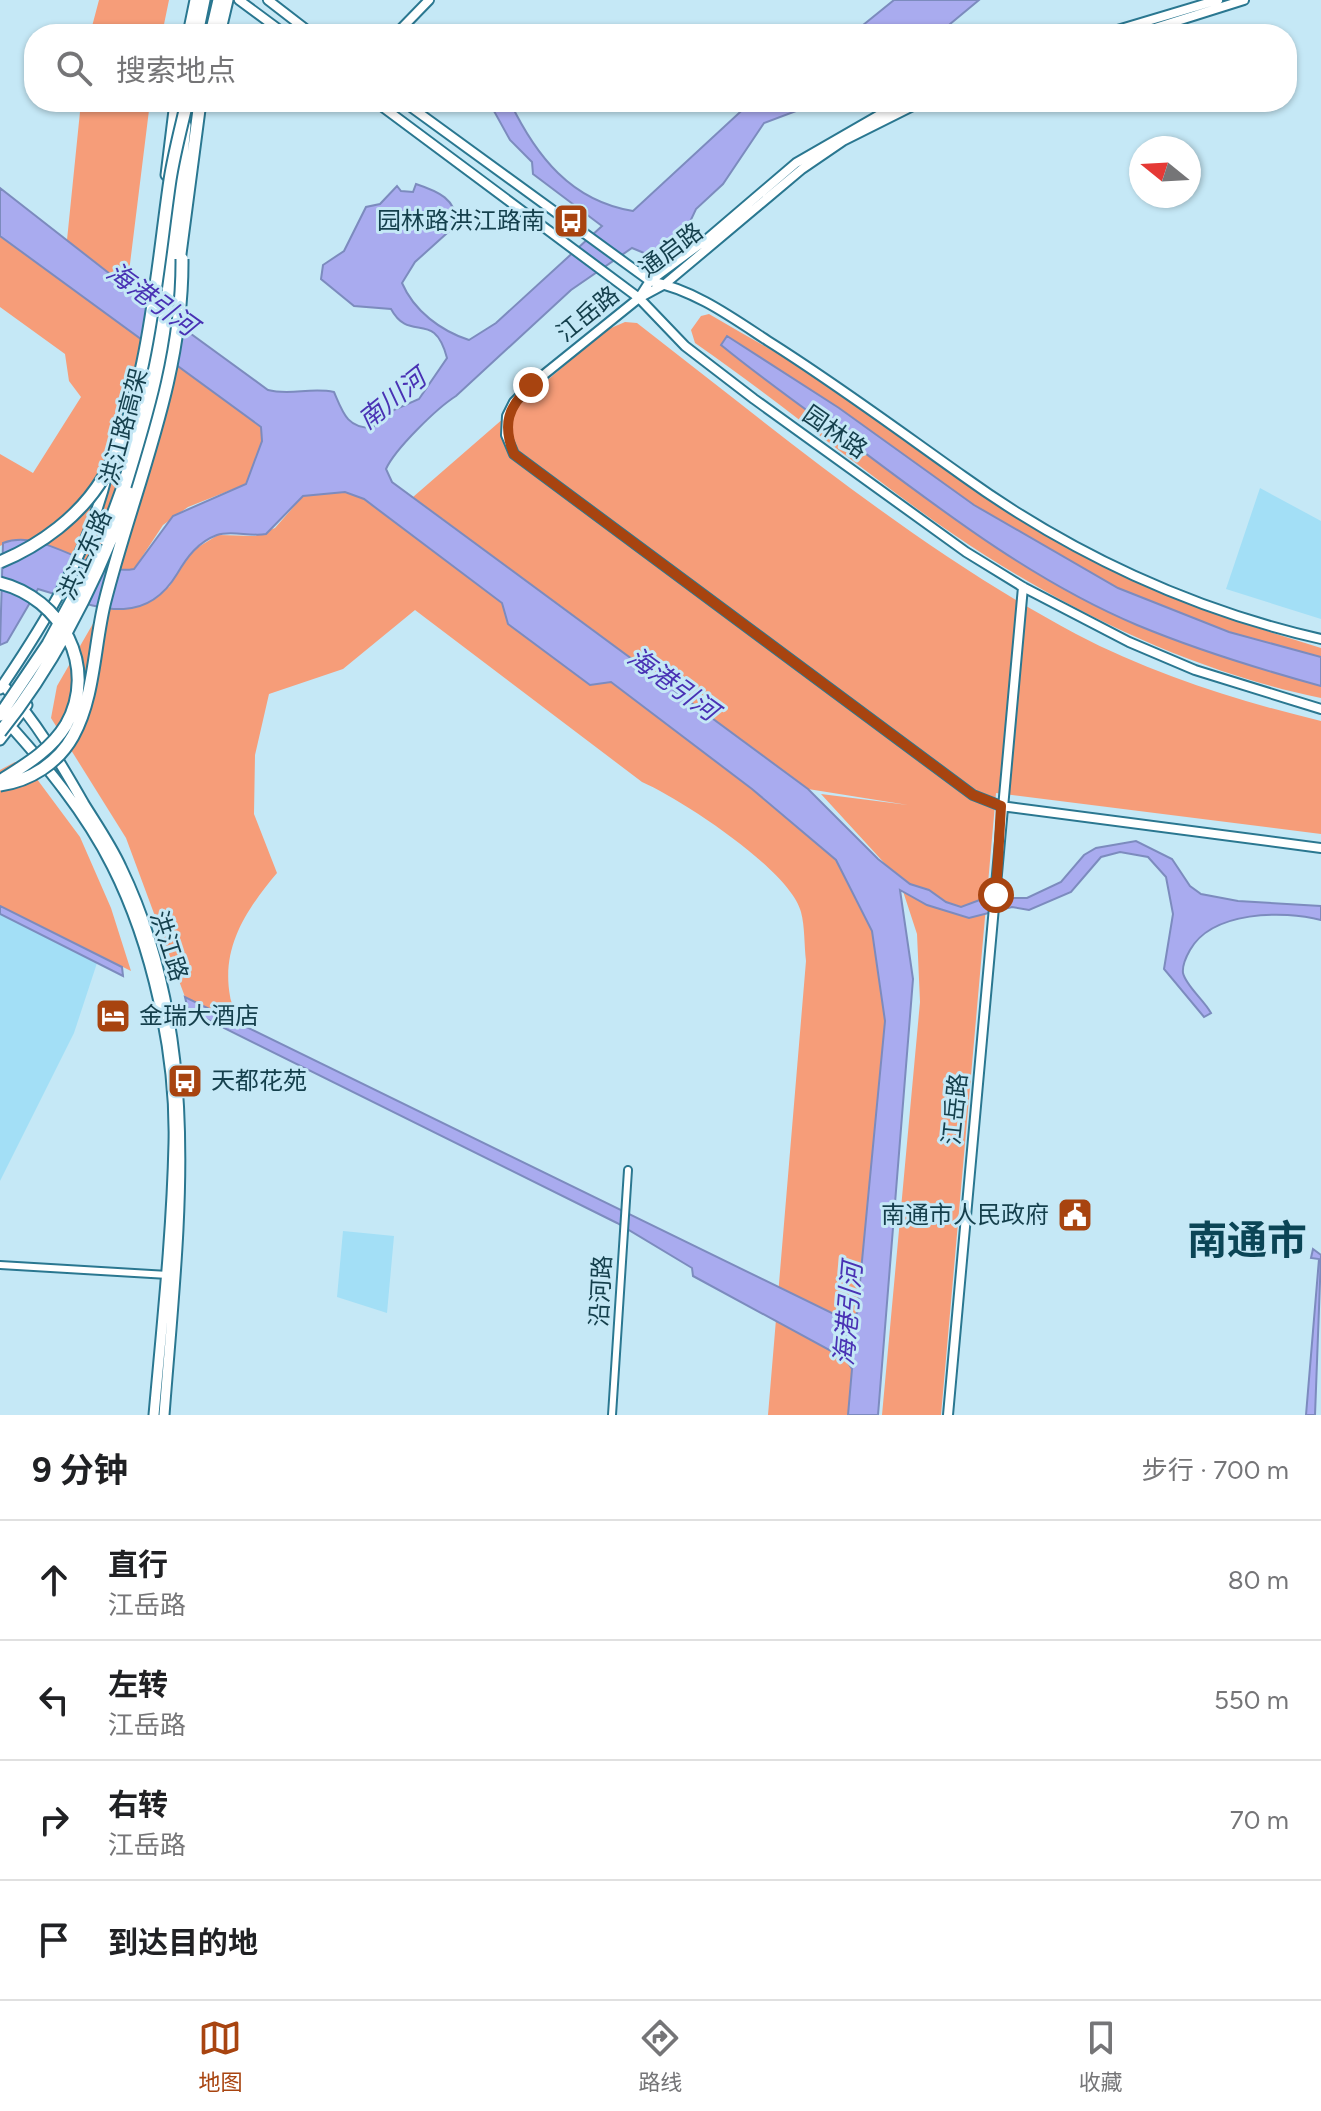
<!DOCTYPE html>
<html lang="zh">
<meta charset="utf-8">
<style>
body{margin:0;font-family:Figtree,"Noto Sans SC",sans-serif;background:#f2f2f2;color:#202124}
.compass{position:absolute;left:1129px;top:136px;width:72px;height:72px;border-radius:50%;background:#fff;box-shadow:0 2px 6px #0004;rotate:288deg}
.stop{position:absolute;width:24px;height:24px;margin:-18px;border:6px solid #a84410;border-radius:50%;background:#fff}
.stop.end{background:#a84410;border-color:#fff;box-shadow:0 2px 8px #0008}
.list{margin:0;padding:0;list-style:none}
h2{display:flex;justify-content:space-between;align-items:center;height:104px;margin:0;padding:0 32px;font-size:34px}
h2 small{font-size:26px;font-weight:400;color:#757577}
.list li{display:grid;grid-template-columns:52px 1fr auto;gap:24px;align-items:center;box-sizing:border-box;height:120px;padding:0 32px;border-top:2px solid #e0e0e0}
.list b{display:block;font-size:30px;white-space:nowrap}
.list p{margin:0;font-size:26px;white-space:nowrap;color:#757577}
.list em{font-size:26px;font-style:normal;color:#757577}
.icon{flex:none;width:44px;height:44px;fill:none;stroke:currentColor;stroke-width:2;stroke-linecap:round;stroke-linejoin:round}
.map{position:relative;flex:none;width:1321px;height:1415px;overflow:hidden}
.search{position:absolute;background:#fff;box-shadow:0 2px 6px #0004;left:24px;right:24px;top:24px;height:88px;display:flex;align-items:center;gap:20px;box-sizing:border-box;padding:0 28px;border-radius:32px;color:#757577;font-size:30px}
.sheet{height:584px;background:#fff}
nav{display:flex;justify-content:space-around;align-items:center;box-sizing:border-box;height:112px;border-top:2px solid #e0e0e0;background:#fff;font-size:22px;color:#757577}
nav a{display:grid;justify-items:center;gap:4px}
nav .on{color:#a84410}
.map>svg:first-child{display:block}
.built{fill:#a3dff6}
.green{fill:#f69d79}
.water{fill:#a9abef;stroke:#7c8bbe;stroke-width:2}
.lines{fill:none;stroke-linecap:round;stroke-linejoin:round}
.street-casing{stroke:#2a7790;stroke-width:10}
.secondary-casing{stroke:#2a7790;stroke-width:12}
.primary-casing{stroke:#2a7790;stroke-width:13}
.highway-casing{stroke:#2a7790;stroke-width:15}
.street{stroke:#fff;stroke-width:6}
.secondary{stroke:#fff;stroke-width:8}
.primary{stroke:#fff;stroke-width:9}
.highway{stroke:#fff;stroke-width:11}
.highway-bridge-casing{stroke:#2a7790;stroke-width:15;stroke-linecap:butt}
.highway-bridge{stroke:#fff;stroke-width:11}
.route{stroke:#a84410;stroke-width:10}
.labels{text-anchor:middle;stroke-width:6;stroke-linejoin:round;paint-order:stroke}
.poi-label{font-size:24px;fill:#143f4c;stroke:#c5e8f6;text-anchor:end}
.street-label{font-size:24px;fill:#143f4c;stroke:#c5e8f6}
.water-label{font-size:26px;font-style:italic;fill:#4932b4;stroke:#c5e8f6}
.town-label{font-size:40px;font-weight:bold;fill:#0b4556;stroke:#c5e8f6}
</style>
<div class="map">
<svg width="1321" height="1415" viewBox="0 0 1321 1415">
<rect width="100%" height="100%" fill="#c5e8f6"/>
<path class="built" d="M1260,488l61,33v98l-95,-30z
M0,914l97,49 -23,70 -74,148z
M343,1231l51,5 -7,77 -50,-16z"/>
<path class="green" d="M99,0h70l-7,34h-72z
M81,102h69l-23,186 -60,-48z
M0,236l261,191 1,14 -16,43 -58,23 -25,18 -29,44c-41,7 -97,-45 -134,-23v-92l33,19 48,-76 -12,-16 -4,-27 -65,-47z
M709,314c46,27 93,52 137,82 95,62 181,137 286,184 61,28 125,48 189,68v50c-131,-27 -258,-89 -368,-164 -88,-60 -170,-130 -258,-191l-4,-13 10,-14z
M625,322l12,1c141,109 281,227 439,311 76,40 162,67 245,87v113l-325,-41 -55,622h-59l38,-413 -3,-68 -18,-55 -78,-85 87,11 -100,-16 -395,-292 191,-166z
M345,492l19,7 139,104 5,21 82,61 21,-3 141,107 84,71 36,71 13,90 -37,394h-80l38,-454c-2,-16 -1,-34 -5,-49 -11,-42 -120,-113 -159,-130l-227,-172 -72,59 -74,25 -14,61 -1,59 23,59c-30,36 -56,73 -47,123 1,11 13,23 19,32l-64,-31 -59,-159 -75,-120 6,-32 45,-78 67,-21 21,-35 28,-17 37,1 20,-8 28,-32z
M15,762l10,1 55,74 31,71 20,63 -131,-65v-136z"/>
<path class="water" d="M894,0h85l-41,34h-86z
M489,102h21c26,54 61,99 123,109l118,-109h69l-56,21 -41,61 -27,25 -17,36 -13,8h-22l-12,-5 -61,42 -115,106c-19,12 -61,53 -70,73l6,13 416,307 70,70 32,25 19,6 17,12 15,5 24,-9h42l34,-16 23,-27 12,-7 40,-7 36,18 18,27 11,8 37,7 83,5v14c-38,-10 -109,-9 -131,30 -4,7 -8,15 -7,23 3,13 21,27 28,40l-7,4 -40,-48 9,-55 -7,-37 -18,-20 -28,-5 -19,5 -30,35 -42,18 -17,-3 -43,11 -42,-13 -27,-15 13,89 -35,436h-30l4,-46 -6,-10 -153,-83 -1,-8 -75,-45 -429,-213 -3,-13 659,322h7l6,-6 28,-292 -13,-90 -36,-71 -84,-71 -141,-107 -21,3 -82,-61 -6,-21 -138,-104 -19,-7 -42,4 -37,38c-15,3 -35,-4 -49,1 -19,7 -30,22 -40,39 -35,58 -87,30 -139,15l-31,53 -7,3 3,-102c42,-16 87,34 131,26l39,-53 73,-32 16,-43 -1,-14 -261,-191v-48l128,100 140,102c22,6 42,-3 66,2 9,21 13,36 38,36l15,-15 32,-14 28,-41c-13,-50 -37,-14 -56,-49l-37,-3 -33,-27 2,-14 21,-14 22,-44 14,-3 17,-18 4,5 12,1 3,-8c21,7 42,15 40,41l-41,37 -13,21c12,28 39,48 67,57l27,-17 106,-97 -69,-52 -1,-12 -22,-22z
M727,336l112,72 135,97 144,83 111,44 92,25v29c-62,-17 -124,-36 -184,-61 -102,-43 -192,-112 -280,-178 -46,-34 -92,-66 -136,-102z
M0,906l122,61 1,9 -123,-62z
M1313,1249l8,6 -6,160h-9l13,-156 -8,-1z"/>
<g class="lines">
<defs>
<path id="street" d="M0,1265l168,10
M612,1415l16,-245"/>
<path id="secondary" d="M239,0l46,34
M268,0l44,34
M396,34l33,-34
M1104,34l114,-34
M1136,34l108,-34
M376,102l263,196 46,48 69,53 212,153 57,35 106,55 66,28 126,39
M404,102l246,179c44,9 80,35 118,60 67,42 130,89 195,135 107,77 229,134 358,163
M921,102l-78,39 -41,28 -137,115 -26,14 -108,87 -17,17 -7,14 -1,19 8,19 459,341 28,11 320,42
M639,298l11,-17 57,-42 89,-76 106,-61
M948,1415l75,-828"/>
<path id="primary" d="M188,34l7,-34
M220,34l8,-34
M166,175l9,-73
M3,685c33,36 57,77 81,119 13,21 27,41 37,63 85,176 57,362 43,548
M0,689c45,-66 88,-136 107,-214
M5,720c40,44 80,92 107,146 40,79 64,188 62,277 -2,90 -12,182 -20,272
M0,740l27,-35"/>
<path id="highway" d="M197,34l7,-34
M211,34l8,-34
M123,487c38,-123 50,-235 62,-362
M129,493l27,-90 14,-73 30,-228"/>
</defs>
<use href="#street" class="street-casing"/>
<use href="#secondary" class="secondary-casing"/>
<use href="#primary" class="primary-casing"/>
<use href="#highway" class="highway-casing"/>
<use href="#street" class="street"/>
<use href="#secondary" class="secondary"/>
<use href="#primary" class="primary"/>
<use href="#highway" class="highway"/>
<defs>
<path id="highway-bridge" d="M104,539l19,-52
M0,562c41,-17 80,-46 103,-84 45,-77 54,-210 67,-298 4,-26 11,-52 17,-78
M0,583c61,15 99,84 66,142 -16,26 -41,40 -66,56
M0,715l48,-71 49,-90
M0,732c57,-71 98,-154 129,-239
M0,785c30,-4 58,-22 73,-49 22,-40 21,-92 32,-135 29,-115 78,-221 77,-342"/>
</defs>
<use href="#highway-bridge" class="highway-bridge-casing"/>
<use href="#highway-bridge" class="highway-bridge"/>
</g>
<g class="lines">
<path class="route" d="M531,385c-23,22 -29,39 -17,69l459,341 28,11 -5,89"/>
</g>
<defs>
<symbol id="bus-square" viewBox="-11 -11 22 22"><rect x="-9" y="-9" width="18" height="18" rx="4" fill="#a84410" stroke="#c5e8f6"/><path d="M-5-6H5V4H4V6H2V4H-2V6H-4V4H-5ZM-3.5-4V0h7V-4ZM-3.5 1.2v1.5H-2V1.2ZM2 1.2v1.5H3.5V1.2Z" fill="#fff"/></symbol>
<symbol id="hotel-square" viewBox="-11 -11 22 22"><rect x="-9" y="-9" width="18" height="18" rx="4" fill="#a84410" stroke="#c5e8f6"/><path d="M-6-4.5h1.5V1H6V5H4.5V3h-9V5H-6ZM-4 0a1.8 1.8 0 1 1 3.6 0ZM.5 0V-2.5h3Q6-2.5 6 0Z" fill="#fff"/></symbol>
<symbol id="civic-square" viewBox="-11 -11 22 22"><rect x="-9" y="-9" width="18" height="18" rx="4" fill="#a84410" stroke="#c5e8f6"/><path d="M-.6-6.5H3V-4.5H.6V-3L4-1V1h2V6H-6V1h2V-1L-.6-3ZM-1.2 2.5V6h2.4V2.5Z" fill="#fff"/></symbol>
</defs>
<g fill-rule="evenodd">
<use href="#bus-square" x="551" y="201" width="40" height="40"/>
<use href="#hotel-square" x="93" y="996" width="40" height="40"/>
<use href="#bus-square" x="165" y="1061" width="40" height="40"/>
<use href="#civic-square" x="1055" y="1195" width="40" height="40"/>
</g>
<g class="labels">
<g class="poi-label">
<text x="545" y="229">园林路洪江路南</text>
<text x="139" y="1024" text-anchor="start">金瑞大酒店</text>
<text x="211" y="1089" text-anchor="start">天都花苑</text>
<text x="1049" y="1223">南通市人民政府</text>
</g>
<g class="street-label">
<text transform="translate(671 250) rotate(-37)" y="8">通启路</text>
<text transform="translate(588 314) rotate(-39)" y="8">江岳路</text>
<text transform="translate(124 427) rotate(-75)" y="8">洪江路高架</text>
<text transform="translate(835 432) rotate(35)" y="8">园林路</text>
<text transform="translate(85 555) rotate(-66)" y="8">洪江东路</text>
<text transform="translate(169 946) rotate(72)" y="8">洪江路</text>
<text transform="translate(955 1109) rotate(-84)" y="8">江岳路</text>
<text transform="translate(601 1291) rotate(-87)" y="8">沿河路</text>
</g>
<g class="water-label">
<text transform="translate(152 299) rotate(36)" y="9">海港引河</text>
<text transform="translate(392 399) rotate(-39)" y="9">南川河</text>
<text transform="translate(673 684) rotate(36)" y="9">海港引河</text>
<text transform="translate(848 1314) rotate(-85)" y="9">海港引河</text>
</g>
<g class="town-label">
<text x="1247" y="1254">南通市</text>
</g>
</g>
</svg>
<svg class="compass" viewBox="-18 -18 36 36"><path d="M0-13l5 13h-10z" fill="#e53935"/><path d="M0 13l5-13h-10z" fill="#757577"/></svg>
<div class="stop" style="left:996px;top:895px"></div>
<div class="stop end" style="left:531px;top:385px"></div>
<div class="search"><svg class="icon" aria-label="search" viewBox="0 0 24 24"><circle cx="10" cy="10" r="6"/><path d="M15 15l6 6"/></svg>搜索地点</div>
</div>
<section class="sheet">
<h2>9 分钟<small>步行 · 700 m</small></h2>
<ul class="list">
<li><svg class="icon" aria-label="ahead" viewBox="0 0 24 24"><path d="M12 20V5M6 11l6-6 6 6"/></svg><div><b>直行</b><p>江岳路</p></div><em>80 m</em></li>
<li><svg class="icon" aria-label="left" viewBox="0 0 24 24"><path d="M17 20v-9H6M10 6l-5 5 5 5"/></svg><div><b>左转</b><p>江岳路</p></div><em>550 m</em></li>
<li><svg class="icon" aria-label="right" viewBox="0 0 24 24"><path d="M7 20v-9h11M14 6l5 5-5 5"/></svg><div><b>右转</b><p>江岳路</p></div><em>70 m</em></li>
<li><svg class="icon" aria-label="arrive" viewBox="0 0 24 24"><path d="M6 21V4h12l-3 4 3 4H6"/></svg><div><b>到达目的地</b></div></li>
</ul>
</section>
<nav>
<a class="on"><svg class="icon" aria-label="map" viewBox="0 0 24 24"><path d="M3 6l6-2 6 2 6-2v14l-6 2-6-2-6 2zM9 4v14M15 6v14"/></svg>地图</a>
<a><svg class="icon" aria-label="directions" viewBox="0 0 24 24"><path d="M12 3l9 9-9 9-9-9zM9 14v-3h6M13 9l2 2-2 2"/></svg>路线</a>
<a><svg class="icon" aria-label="saved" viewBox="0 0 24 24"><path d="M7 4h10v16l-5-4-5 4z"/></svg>收藏</a>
</nav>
